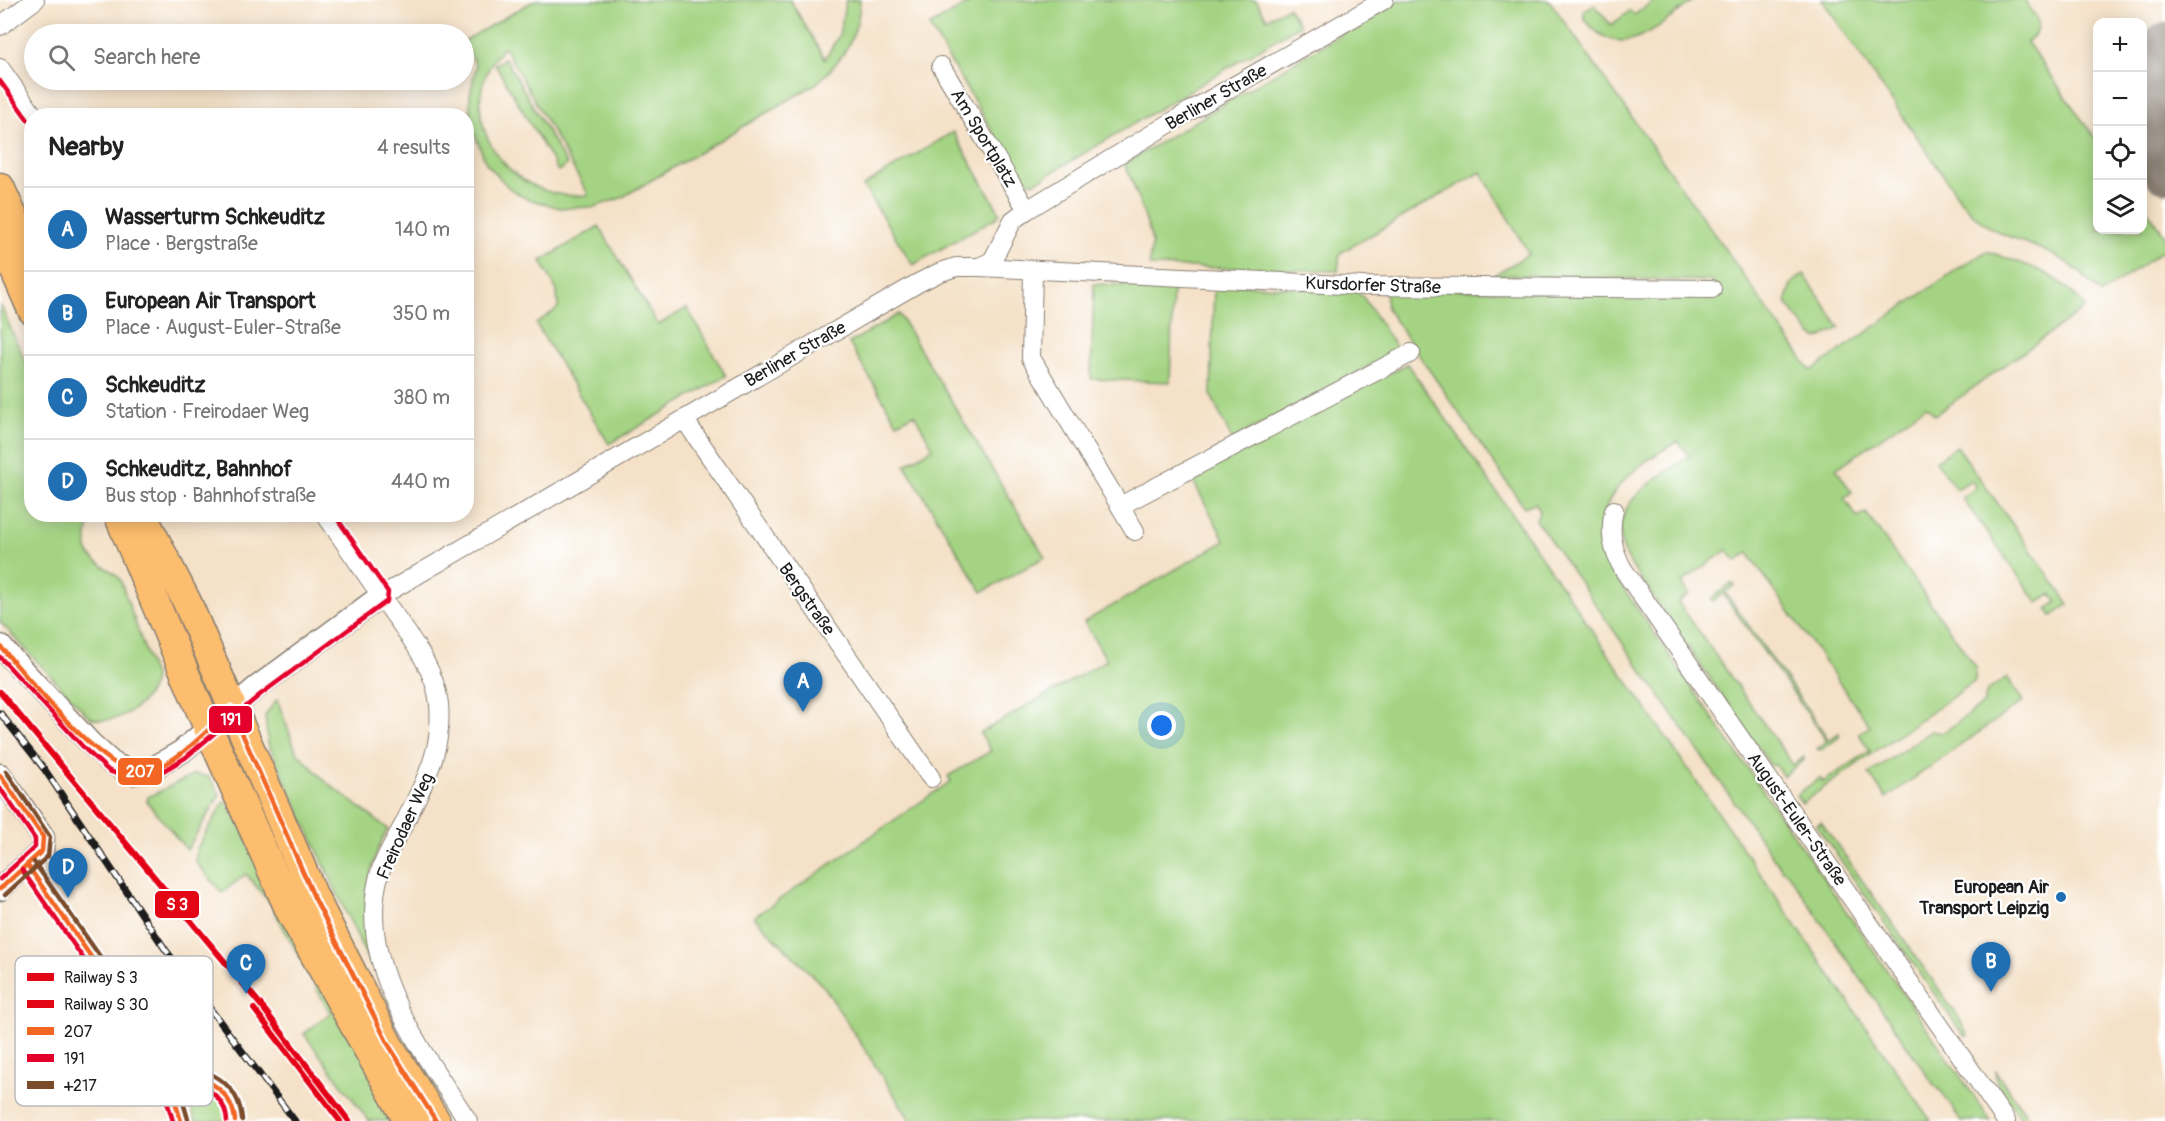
<!DOCTYPE html>
<meta charset="utf-8">
<style>
body{margin:0;font-family:Pangolin,sans-serif;background:#f6f6f6;color:#222}
.controls{position:absolute;right:18px;top:18px;display:grid;overflow:hidden;border-radius:12px;box-shadow:0 3px 15px #0003}
.controls button{width:54px;height:54px;display:grid;place-items:center;padding:0;border:0;border-bottom:2px solid #e0e0e0;background:#fff;color:#222;font:30px sans-serif}
.you{position:absolute;left:1162px;top:726px;width:21px;height:21px;margin:-15px;border:4px solid #fff;border-radius:50%;background:#1a73e8;box-shadow:0 0 0 9px #1a73e833}
.badge{display:grid;place-items:center;width:39px;height:39px;border-radius:50%;background:#1f6fb2;color:#fff;font-size:20px;font-weight:700}
.pin{position:absolute;translate:-50% -50px;filter:drop-shadow(0 2px 3px #0008)}
.pin::after{content:'';position:absolute;top:32px;width:21px;height:18px;background:inherit;clip-path:polygon(0 0,100% 0,50% 100%)}
.list{margin:0;padding:0;list-style:none}
h2{display:flex;justify-content:space-between;align-items:center;height:78px;margin:0;padding:0 24px;font-size:26px}
h2 small{font-size:20px;font-weight:400;color:#767676}
.list li{display:grid;grid-template-columns:39px 1fr auto;gap:18px;align-items:center;box-sizing:border-box;height:84px;padding:0 24px;border-top:2px solid #e0e0e0}
.list b{display:block;font-size:22px;white-space:nowrap}
.list p{margin:0;font-size:20px;white-space:nowrap;color:#767676}
.list em{font-size:20px;font-style:normal;color:#767676}
.icon{flex:none;width:33px;height:33px;fill:none;stroke:currentColor;stroke-width:2;stroke-linecap:round;stroke-linejoin:round}
.map{position:relative;flex:none;width:2165px;height:1121px;overflow:hidden}
.search{position:absolute;background:#fff;box-shadow:0 3px 15px #0003;left:24px;top:24px;width:450px;height:66px;display:flex;align-items:center;gap:15px;box-sizing:border-box;padding:0 21px;border-radius:33px;color:#767676;font-size:22px}
.panel{position:absolute;background:#fff;box-shadow:0 3px 15px #0003;left:24px;top:108px;width:450px;height:414px;border-radius:24px}
.map>svg:first-child{display:block}
.green{fill:#a4d483;stroke:#607850;stroke-width:1.5;fill-rule:evenodd}
.lines{fill:none;stroke-linecap:round;stroke-linejoin:round}
.taxiway{stroke:#887e72;stroke-width:45}
.minor-casing{stroke:#887e72;stroke-width:20}
.tertiary-casing{stroke:#887e72;stroke-width:25}
.primary-casing{stroke:#887e72;stroke-width:31}
.minor{stroke:#fff;stroke-width:18}
.tertiary{stroke:#fff;stroke-width:22}
.primary{stroke:#fcbd6e;stroke-width:28}
.rail-casing{stroke:#1c1c1c;stroke-width:7}
.rail{stroke:#fff;stroke-width:4.5;stroke-dasharray:14;stroke-linecap:butt}
.bus-1-casing{stroke:#fff;stroke-width:9}
.bus-2-casing{stroke:#fff;stroke-width:9}
.bus-3-casing{stroke:#fff;stroke-width:9}
.bus-1{stroke:#f26522;stroke-width:4.5}
.bus-2{stroke:#e4002b;stroke-width:4.5}
.bus-3{stroke:#7a4b2a;stroke-width:4.5}
.rail-1-casing{stroke:#fff;stroke-width:10}
.rail-2-casing{stroke:#fff;stroke-width:10}
.rail-1{stroke:#e30614;stroke-width:6}
.rail-2{stroke:#e30614;stroke-width:6}
.poi-dot{fill:#1f6fb2;stroke:#fff;stroke-width:2}
.labels{text-anchor:middle;stroke-width:4.5;stroke-linejoin:round;paint-order:stroke}
.street-label{font-size:18px;fill:#1c1c1c;stroke:#fff}
.poi-label{font-size:18px;font-weight:bold;fill:#1c1c1c;stroke:#fff;text-anchor:end}
.key{fill:#fff;stroke:#bbb;stroke-width:1.5}
.key-label{font-size:16px;fill:#1c1c1c}
.line-badge{stroke:#fff;stroke-width:2}
.badge-label{font-size:16px;text-anchor:middle;font-weight:bold;fill:#fff}
</style>
<div class="map">
<svg width="2165" height="1121" viewBox="0 0 2165 1121">
<rect width="100%" height="100%" fill="#fff"/>
<filter id="ink" filterUnits="userSpaceOnUse"><feTurbulence type="fractalNoise" baseFrequency=".0167" numOctaves="2"/><feDisplacementMap in="SourceGraphic" scale="12" xChannelSelector="R" yChannelSelector="G"/><feConvolveMatrix kernelMatrix="1 2 1 2 8 2 1 2 1" color-interpolation-filters="sRGB"/></filter>
<filter id="wash" filterUnits="userSpaceOnUse"><feTurbulence type="fractalNoise" baseFrequency=".008" numOctaves="4" result="noise"/><feDisplacementMap in="SourceGraphic" scale="24" xChannelSelector="R" yChannelSelector="G"/><feGaussianBlur stdDeviation="1.35" result="paint"/><feColorMatrix in="noise" values="0 0 0 0 0 0 0 0 0 0 0 0 0 0 0 0 0 1.4 0 .05"/><feComposite in="paint" operator="in"/></filter>
<g filter="url(#wash)">
<rect width="100%" height="100%" fill="#f4e1c7"/>
<path class="green" d="M535,0h255l35,59 14,-24 7,-35h14c-1,36 -18,61 -44,84l-195,114 -27,9 -34,1 -35,-10 -16,-10 -23,-25 -13,-33 -3,-17v-18l6,-29 -12,-25zM504,47l84,147v1c-81,10 -144,-84 -84,-148z
M975,0h281l11,19 21,-12 12,18 -266,158 -12,-3 -93,-154z
M1398,0h151l262,371 148,-103 28,-17c40,15 73,20 98,57l-150,107 -9,-9 -90,63 16,23 -8,6 14,20 8,-5 110,154 -1,14 -173,122 -6,-8 24,-17 3,4 47,-31 -11,-17 11,-8 -122,-173 -12,8 -9,-11 -45,32 7,12 -11,8 115,163 11,-8v3l-21,16 -9,-12 -3,2 -140,-201c-34,-56 18,-80 58,-109l-11,-15c-47,28 -89,57 -75,118l388,562h-30l-20,-30 -7,-6 -147,-213 -5,-2 -246,-350 4,-10 -5,-7 -11,4 -137,-198 -2,-21 333,8 -6,-15 -218,-6 35,-21 -48,-82 -141,81 -2,18 -188,-5c-2,-9 2,-15 2,-23 -2,-13 -22,-70 -28,-79z
M1655,0h39c-36,26 -74,67 -110,18v-8l10,-5 17,20 19,-14 4,4z
M1822,0h202c13,18 23,26 3,42l70,99 1,89h44l1,-26 22,32v13l-64,45c-11,-13 -23,-25 -38,-34 -39,-23 -74,-20 -103,-61z
M505,58l62,107 -9,6 -63,-107z
M953,132l47,81 -3,4 -84,48 -50,-79z
M599,226l59,99 29,-17 39,68 -117,68 -73,-120 22,-16 -1,-17 -16,-30z
M1804,274l36,54 -22,11 -7,-4 -25,-32 5,-19z
M1094,284l79,3 -3,95 -79,-3z
M1214,284l139,6 10,7 33,50 -2,6 -162,87 -21,-45z
M0,304l31,71 1,139 57,1c1,10 -4,22 -2,33 3,15 25,20 33,31l34,97c-1,27 -40,53 -65,41l-89,-95z
M899,314l146,243 -63,35 -77,-127 28,-17 -19,-34 -17,9 -48,-80z
M1407,364l37,52 487,705h-1020l-86,-133 -71,-71 197,-136 -3,-5 43,-25 -11,-18 127,-73 -23,-38 141,-81 -34,-64z
M1957,446l112,158 -17,12 -5,-7 10,-7 -5,-8 -14,9 -76,-105 14,-10 -5,-8 -15,10 -20,-29z
M1731,583l4,2 -10,7 104,148 10,-7v4l-18,13 -4,-1 10,-8 -104,-147 -10,7 -2,-2z
M2007,677l16,24 -137,97 -17,-24 62,-43 12,2 41,-30 3,-12z
M277,699l19,52 30,31 62,47c-24,41 -26,88 -19,133l-101,-219 -3,-27z
M195,774l14,3 11,17 -33,56 -40,-48 1,-5z
M224,802h3l173,319h-31l-65,-87 26,-21 -60,-110 -24,-29 -24,19 -27,-32 2,-13z
M1821,822l136,193 11,21h-4l-148,-211z
M1995,1070l2,3 34,48h-8l-26,-37z
M190,1086l33,14 5,11 -3,10h-30l-8,-33z"/>
<g class="lines">
<path class="taxiway" d="M2165,45c-27,38 -19,86 0,125"/>
</g>
</g>
<g filter="url(#ink)">
<g class="lines">
<defs>
<path id="minor" d="M0,26l35,-26
M941,66l86,144
M0,68l34,48
M979,267l384,19 349,3
M1033,271l-2,87 104,173
M684,419l247,359
M1120,506l291,-153
M1614,510c-5,22 -2,39 9,59l383,552
M325,514c19,28 38,56 57,83 21,32 53,67 57,107 4,49 -15,78 -35,120 -8,15 -19,32 -24,48 -27,90 42,178 88,249
M381,596l537,-313 20,-10 18,-6h23l13,-6 21,-41 14,-10 163,-99 194,-111"/>
<path id="tertiary" d="M0,646l91,98 22,20 21,9 16,-3 31,-18 75,-64 125,-92
M0,775l43,62 -1,14 -42,38"/>
<path id="primary" d="M0,187l32,71
M0,237l32,73
M118,514l90,214 83,185 117,208
M142,514l45,88 127,295 74,147 48,77"/>
</defs>
<use href="#minor" class="minor-casing"/>
<use href="#tertiary" class="tertiary-casing"/>
<use href="#primary" class="primary-casing"/>
<use href="#minor" class="minor"/>
<use href="#tertiary" class="tertiary"/>
<use href="#primary" class="primary"/>
<defs>
<path id="rail" d="M0,713l45,57 120,179 130,172"/>
</defs>
<use href="#rail" class="rail-casing"/>
<use href="#rail" class="rail"/>
<defs>
<path id="bus-1" d="M0,646c24,27 103,126 138,126 33,0 70,-43 93,-64l83,189 74,147 48,77
M0,775l43,62 -1,14 -42,38
M28,866l134,193 19,62
M162,1059c29,16 70,23 73,62"/>
<path id="bus-2" d="M0,81l28,39
M0,657l86,93 23,21 26,9 18,-3 32,-19 76,-64 126,-93 1,-9 -54,-78
M0,788l35,51v8l-35,32
M22,870l133,192 18,59
M158,1066c26,14 67,20 69,55"/>
<path id="bus-3" d="M34,862l135,193 19,64
M5,895l43,-39 2,-19 -44,-66
M166,1052c33,19 73,23 76,68"/>
</defs>
<use href="#bus-1" class="bus-1-casing"/>
<use href="#bus-2" class="bus-2-casing"/>
<use href="#bus-3" class="bus-3-casing"/>
<use href="#bus-1" class="bus-1"/>
<use href="#bus-2" class="bus-2"/>
<use href="#bus-3" class="bus-3"/>
<defs>
<path id="rail-1" d="M0,692l260,312 89,117"/>
<path id="rail-2" d="M254,1009l86,112"/>
</defs>
<use href="#rail-1" class="rail-1-casing"/>
<use href="#rail-2" class="rail-2-casing"/>
<use href="#rail-1" class="rail-1"/>
<use href="#rail-2" class="rail-2"/>
</g>
</g>
<circle class="poi-dot" cx="2061" cy="897" r="6"/>
<g class="labels">
<g class="street-label">
<text transform="translate(1216 97) rotate(-30)" y="6">Berliner Straße</text>
<text transform="translate(984 138) rotate(59)" y="6">Am Sportplatz</text>
<text transform="translate(1373 285) rotate(2)" y="6">Kursdorfer Straße</text>
<text transform="translate(795 354) rotate(-30)" y="6">Berliner Straße</text>
<text transform="translate(807 599) rotate(55)" y="6">Bergstraße</text>
<text transform="translate(1797 819) rotate(55)" y="6">August-Euler-Straße</text>
<text transform="translate(405 826) rotate(-66)" y="6">Freirodaer Weg</text>
</g>
<g class="poi-label">
<text x="2049" y="893">European Air<tspan x="2049" dy="21">Transport Leipzig</tspan></text>
</g>
</g>
<rect x="15" y="956" width="198" height="150" rx="9" class="key"/>
<rect x="27" y="973" width="27" height="8" fill="#e30614"/>
<rect x="27" y="1000" width="27" height="8" fill="#e30614"/>
<rect x="27" y="1027" width="27" height="8" fill="#f26522"/>
<rect x="27" y="1054" width="27" height="8" fill="#e4002b"/>
<rect x="27" y="1081" width="27" height="8" fill="#7a4b2a"/>
<g class="key-label">
<text x="64" y="983">Railway S 3</text>
<text x="64" y="1010">Railway S 30</text>
<text x="64" y="1037">207</text>
<text x="64" y="1064">191</text>
<text x="64" y="1091">+217</text>
</g>
<g class="line-badge">
<rect x="208" y="705" width="45" height="29" rx="6" fill="#e4002b"/>
<rect x="117" y="757" width="46" height="29" rx="6" fill="#f26522"/>
<rect x="154" y="890" width="46" height="29" rx="6" fill="#e30614"/>
</g>
<g class="badge-label">
<text x="231" y="725">191</text>
<text x="140" y="777">207</text>
<text x="177" y="910">S 3</text>
</g>
</svg>
<div class="controls">
<button>+</button>
<button>−</button>
<button><svg class="icon" aria-label="locate" viewBox="0 0 24 24"><circle cx="12" cy="12" r="6"/><path d="M12 2v4M12 18v4M2 12h4M18 12h4"/></svg></button>
<button><svg class="icon" aria-label="layers" viewBox="0 0 24 24"><path d="M12 4l9 5-9 5-9-5zM3 14l9 5 9-5"/></svg></button>
</div>
<div class="you"></div>
<div class="pin badge" style="left:803px;top:712px">A</div>
<div class="pin badge" style="left:1991px;top:992px">B</div>
<div class="pin badge" style="left:246px;top:994px">C</div>
<div class="pin badge" style="left:68px;top:898px">D</div>
<div class="search"><svg class="icon" aria-label="search" viewBox="0 0 24 24"><circle cx="10" cy="10" r="6"/><path d="M15 15l6 6"/></svg>Search here</div>
<section class="panel">
<h2>Nearby<small>4 results</small></h2>
<ul class="list">
<li><span class="badge">A</span><div><b>Wasserturm Schkeuditz</b><p>Place · Bergstraße</p></div><em>140 m</em></li>
<li><span class="badge">B</span><div><b>European Air Transport</b><p>Place · August-Euler-Straße</p></div><em>350 m</em></li>
<li><span class="badge">C</span><div><b>Schkeuditz</b><p>Station · Freirodaer Weg</p></div><em>380 m</em></li>
<li><span class="badge">D</span><div><b>Schkeuditz, Bahnhof</b><p>Bus stop · Bahnhofstraße</p></div><em>440 m</em></li>
</ul>
</section>
</div>
